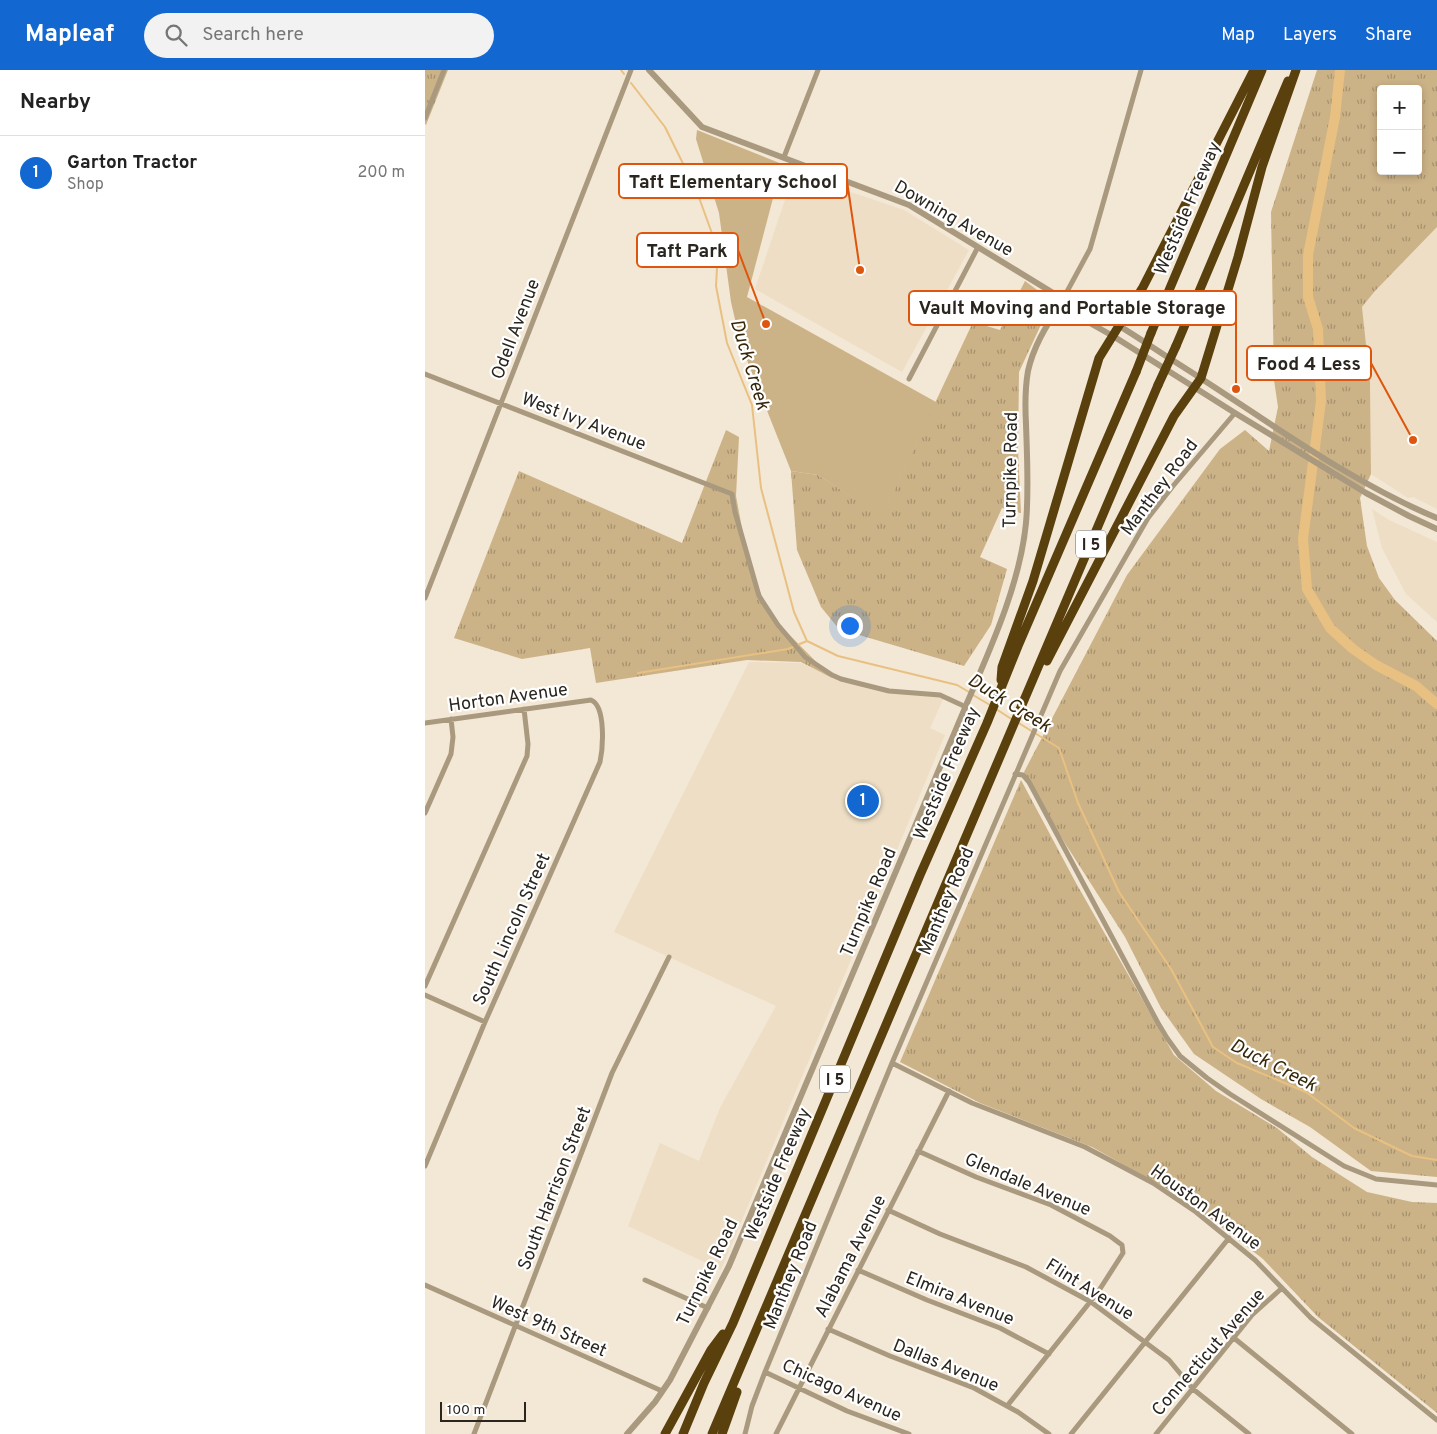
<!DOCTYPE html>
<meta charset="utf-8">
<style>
body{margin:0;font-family:Overpass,sans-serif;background:#f2f2f2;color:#222}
.controls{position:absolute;right:15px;top:15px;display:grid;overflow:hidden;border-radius:5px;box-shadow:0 2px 8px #0003}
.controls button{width:45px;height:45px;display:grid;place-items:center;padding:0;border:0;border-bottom:1px solid #e0e0e0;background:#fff;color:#222;font:25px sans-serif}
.scale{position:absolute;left:15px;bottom:12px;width:86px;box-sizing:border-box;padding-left:5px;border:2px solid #2a261f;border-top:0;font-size:14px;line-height:18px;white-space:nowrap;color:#2a261f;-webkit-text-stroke:4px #fff;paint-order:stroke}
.you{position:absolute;left:424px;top:555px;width:18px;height:18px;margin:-12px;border:4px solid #fff;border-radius:50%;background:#1a73e8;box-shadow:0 0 0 8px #1a73e833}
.badge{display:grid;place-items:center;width:32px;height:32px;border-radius:50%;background:#1367d0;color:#fff;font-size:16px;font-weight:700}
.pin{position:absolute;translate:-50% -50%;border:2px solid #fff;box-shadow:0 1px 5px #0006}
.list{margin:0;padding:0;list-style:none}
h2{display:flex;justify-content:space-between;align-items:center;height:65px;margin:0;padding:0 20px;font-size:21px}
h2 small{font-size:16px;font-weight:400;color:#767676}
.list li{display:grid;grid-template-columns:32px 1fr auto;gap:15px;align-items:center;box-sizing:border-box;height:75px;padding:0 20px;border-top:1px solid #e0e0e0}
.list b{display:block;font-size:19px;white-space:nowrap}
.list p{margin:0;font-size:16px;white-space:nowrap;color:#767676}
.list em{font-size:16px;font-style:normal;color:#767676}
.icon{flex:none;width:28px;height:28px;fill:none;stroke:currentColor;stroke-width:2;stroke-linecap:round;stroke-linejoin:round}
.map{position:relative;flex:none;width:1012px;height:1364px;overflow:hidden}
header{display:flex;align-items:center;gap:30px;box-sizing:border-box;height:70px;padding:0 25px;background:#1367d0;color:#fff}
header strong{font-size:24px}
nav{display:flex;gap:28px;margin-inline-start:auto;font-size:18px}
.search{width:350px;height:45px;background:#f2f2f2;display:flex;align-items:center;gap:12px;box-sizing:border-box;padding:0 18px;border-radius:28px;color:#767676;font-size:19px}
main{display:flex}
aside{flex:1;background:#fff}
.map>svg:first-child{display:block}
.built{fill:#eedec5}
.grass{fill:url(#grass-tufts);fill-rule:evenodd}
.green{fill:#ccb287}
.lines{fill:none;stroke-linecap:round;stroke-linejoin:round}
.stream{stroke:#e8c182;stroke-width:2}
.river{stroke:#e8c182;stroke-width:10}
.minor{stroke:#a9997e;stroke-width:5}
.tertiary{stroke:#a9997e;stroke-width:6}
.motorway{stroke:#5a400c;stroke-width:9}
.motorway-bridge{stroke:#5a400c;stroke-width:9}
.labels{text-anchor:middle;stroke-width:4.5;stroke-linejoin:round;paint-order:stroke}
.shield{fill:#fff;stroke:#6a6762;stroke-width:1}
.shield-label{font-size:16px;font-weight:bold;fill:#2a261f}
.street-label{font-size:18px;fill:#2a261f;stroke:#fff}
.water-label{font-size:19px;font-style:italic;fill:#37270a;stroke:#fff}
.leader{fill:none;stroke:#de560d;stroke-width:2}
.callout-dot{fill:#de560d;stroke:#fff;stroke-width:2}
.callout{fill:#fff;stroke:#de560d;stroke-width:2}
.callout-label{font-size:19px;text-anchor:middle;font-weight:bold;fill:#2a261f}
</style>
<header>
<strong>Mapleaf</strong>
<div class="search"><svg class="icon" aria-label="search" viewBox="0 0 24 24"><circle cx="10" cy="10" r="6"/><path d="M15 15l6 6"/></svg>Search here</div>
<nav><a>Map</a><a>Layers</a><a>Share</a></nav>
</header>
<main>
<aside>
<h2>Nearby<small></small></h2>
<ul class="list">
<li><span class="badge">1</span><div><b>Garton Tractor</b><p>Shop</p></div><em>200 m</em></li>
</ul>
</aside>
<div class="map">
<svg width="1012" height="1364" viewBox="0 0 1012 1364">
<defs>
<pattern id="grass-tufts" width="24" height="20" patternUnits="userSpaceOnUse" patternTransform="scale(1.25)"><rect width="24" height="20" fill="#ccb287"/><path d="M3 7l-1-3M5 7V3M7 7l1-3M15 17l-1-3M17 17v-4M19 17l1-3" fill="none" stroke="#a6916e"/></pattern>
</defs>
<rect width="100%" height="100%" fill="#f3e7d5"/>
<path class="built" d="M369,103l110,37 65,40 -67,122 -147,-83z
M1012,157v282l-24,-12 -5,1 -37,-24 -1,-92 -8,-75 13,-16z
M947,439l17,11 48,22v80l-31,-28 -24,-46z
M324,592l52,1 43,20 101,12 -15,33 15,7 -224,535 -93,-44 32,-83 39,18 21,-53 56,-102 -162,-74z"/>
<path class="grass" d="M0,0h23l-22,55 -1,-1z
M892,0h120v157l-62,64 -13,16 8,75 1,92 -11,24 7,48 12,32 16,22 42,41v536l-66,-6 -61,-44 -49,-28 -67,-45 -33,-46 -36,-71 -71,-111 -30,-54 103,-197 93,-126 25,-19 24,21 9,-44 -4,-27 -3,-168zM956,19h37v82h-37z
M600,211l27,20 -33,71 -1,78 3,63 -19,-5 -22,49 27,12 -16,56 -27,41 -125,-37 -18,-22 -24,-57 -6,-79 27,4 64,41 91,-194 27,8z
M301,360l13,7 -3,59 14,75 22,46 60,61 -31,-16 -54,-2 -151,23 -6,-35 -68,11 -68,-21 65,-167 163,72z
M596,710l55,103 98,172 42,36 61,37 35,29 55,35 45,10 25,1v210l-119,-96 -55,-58 -78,-60 -93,-52 -112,-44 -80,-41z"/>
<path class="green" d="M272,60l85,34 -35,133 189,105 -54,115 -64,-42 -27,-4 -50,-126 -10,-43 -12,-89 -23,-74z"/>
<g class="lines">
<path class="stream" d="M196,0l3,4
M206,13l34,44 32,65 21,58 -2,36 11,57 25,62 9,83 33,124 13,29 31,15 119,29 12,7
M213,603l150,-24 19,-8
M548,625l17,10
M571,639l17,11
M592,652l42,26 19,55 41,89 52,77 42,78 24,16 69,29 48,36 58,28 25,4"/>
<path class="river" d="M915,0l-5,47 -27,138v42l10,32 3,72 -18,138 4,50 23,39 23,21 23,16 40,21 21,18"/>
<path class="minor" d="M0,48l19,-48
M359,87l34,-87
M638,229l27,-50 51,-179
M0,304l307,120 3,18 24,84 19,29 27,32 27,18 9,4 48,12 51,4 26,12
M484,309l69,-132
M0,528l206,-528
M0,653l166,-23c15,6 12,48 9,62l-115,260 -60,144
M590,704l8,1 6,7 129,241 9,15 13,18 27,22 23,16 114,72 32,13 61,6
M0,743l26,-59 2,-17 -2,-18
M0,916l102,-230 1,-12 -4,-35
M0,925l60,27
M467,993l80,40 113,44 68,36 43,29 59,48 56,58 126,102
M493,1081l58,26 75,28 59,31 12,9 1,8 -25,39 -91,114
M463,1140l52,24 86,33 65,35 78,58 24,29 56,45
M433,1200l69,30 73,28 49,26
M220,1210l63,28
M0,1215l237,106
M403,1259l62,27 84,32 44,24 31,22
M809,1268l118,96
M340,1302l82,39 62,23
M49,1364l138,-361 57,-116
M320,1364l7,-28 13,-34 127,-309 168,-392 88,-153 25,-32 62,-73
M351,1364l173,-343
M646,1364l158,-196
M731,1364l96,-119 30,-27"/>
<path class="tertiary" d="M224,0l53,57 207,78 154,94c38,12 72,37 106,59 87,54 174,121 268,160
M638,229l9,14 41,23 122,77 131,80 43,23 28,13
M542,633c24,-56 53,-119 59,-180 3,-33 1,-66 0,-99 -1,-18 -1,-36 2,-53 6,-27 21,-49 35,-72
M202,1364l28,-32 15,-22 59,-114 236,-558"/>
<path class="motorway" d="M726,263l111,-263
M751,276l112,-265
M622,591l127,-245 27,-38 37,-121 24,-90 34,-97
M576,610l1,-13 31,-86 66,-223 44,-71 111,-217
M240,1364l46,-84 12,-16
M258,1364l21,-51 29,-60 187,-448 67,-152 31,-77 118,-274
M287,1364l446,-1049
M297,1364l15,-42"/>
<path class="motorway-bridge" d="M711,302l15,-39
M733,315l18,-39"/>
</g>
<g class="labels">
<g class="shield">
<rect x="651" y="460.5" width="30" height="27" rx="4"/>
<rect x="395" y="995.5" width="30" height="27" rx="4"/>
</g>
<g class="shield-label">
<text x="666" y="480">I 5</text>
<text x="410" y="1015">I 5</text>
</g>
<g class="street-label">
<text transform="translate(762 138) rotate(-67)" y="6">Westside Freeway</text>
<text transform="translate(529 148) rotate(30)" y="6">Downing Avenue</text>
<text transform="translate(90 259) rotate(-69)" y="6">Odell Avenue</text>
<text transform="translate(159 351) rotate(21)" y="6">West Ivy Avenue</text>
<text transform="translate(585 400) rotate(-89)" y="6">Turnpike Road</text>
<text transform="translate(734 417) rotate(-53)" y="6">Manthey Road</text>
<text transform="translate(83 627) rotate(-8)" y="6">Horton Avenue</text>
<text transform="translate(521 703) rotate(-67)" y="6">Westside Freeway</text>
<text transform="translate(521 831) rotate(-67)" y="6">Manthey Road</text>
<text transform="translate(443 832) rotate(-67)" y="6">Turnpike Road</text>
<text transform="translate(86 859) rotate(-66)" y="6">South Lincoln Street</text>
<text transform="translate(352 1104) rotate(-67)" y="6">Westside Freeway</text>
<text transform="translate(603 1114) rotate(23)" y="6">Glendale Avenue</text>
<text transform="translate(129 1118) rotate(-69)" y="6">South Harrison Street</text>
<text transform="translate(781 1137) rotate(36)" y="6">Houston Avenue</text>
<text transform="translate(425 1186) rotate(-63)" y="6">Alabama Avenue</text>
<text transform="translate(282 1202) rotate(-64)" y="6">Turnpike Road</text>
<text transform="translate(365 1205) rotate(-68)" y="6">Manthey Road</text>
<text transform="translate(665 1219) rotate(32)" y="6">Flint Avenue</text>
<text transform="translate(535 1228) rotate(22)" y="6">Elmira Avenue</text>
<text transform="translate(124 1256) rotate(24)" y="6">West 9th Street</text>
<text transform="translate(783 1282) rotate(-49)" y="6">Connecticut Avenue</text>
<text transform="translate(521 1295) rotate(22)" y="6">Dallas Avenue</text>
<text transform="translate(417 1320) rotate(24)" y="6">Chicago Avenue</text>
</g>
<g class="water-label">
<text transform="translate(326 294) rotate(73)" y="7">Duck Creek</text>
<text transform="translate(585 632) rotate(32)" y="7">Duck Creek</text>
<text transform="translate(849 994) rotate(27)" y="7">Duck Creek</text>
</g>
</g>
<path class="leader" d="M435 200L422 111M341 254L313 180M811 319L811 238M988 370L946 293"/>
<g class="callout-dot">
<circle cx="435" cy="200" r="5"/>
<circle cx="341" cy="254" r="5"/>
<circle cx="811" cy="319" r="5"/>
<circle cx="988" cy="370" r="5"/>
</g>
<g class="callout">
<rect x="194" y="94" width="228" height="34" rx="5"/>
<rect x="212" y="163" width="101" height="34" rx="5"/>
<rect x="484" y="221" width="327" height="34" rx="5"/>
<rect x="822" y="276" width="124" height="34" rx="5"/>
</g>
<g class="callout-label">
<text x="308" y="118">Taft Elementary School</text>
<text x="262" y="187">Taft Park</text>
<text x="647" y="244">Vault Moving and Portable Storage</text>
<text x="884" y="300">Food 4 Less</text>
</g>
</svg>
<div class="controls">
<button>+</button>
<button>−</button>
</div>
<div class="scale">100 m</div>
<div class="you"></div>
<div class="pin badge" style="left:438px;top:731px">1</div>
</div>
</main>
